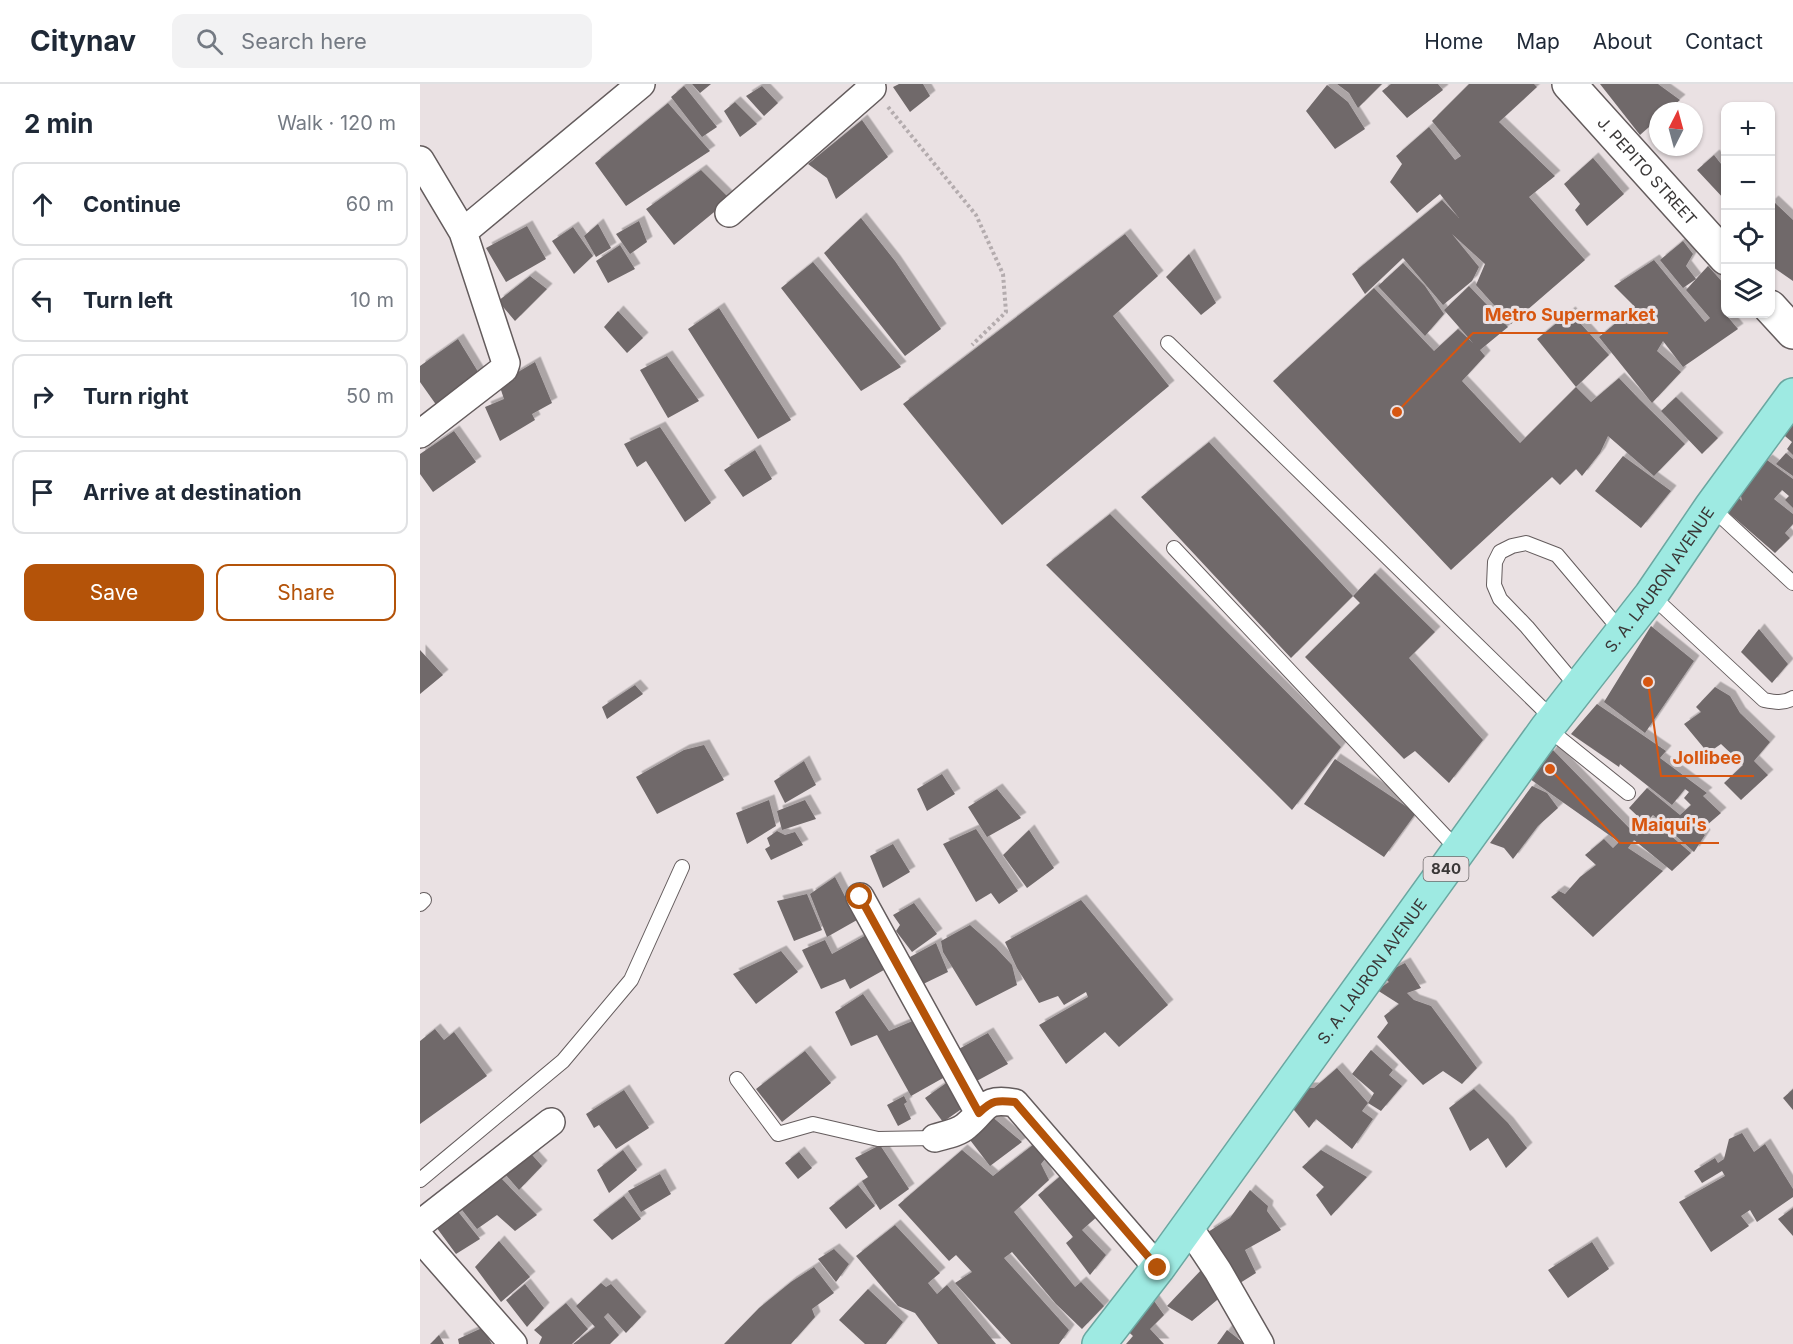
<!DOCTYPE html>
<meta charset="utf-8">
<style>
body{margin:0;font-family:Inter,sans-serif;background:#f2f2f3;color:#1f2937}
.controls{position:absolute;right:18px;top:18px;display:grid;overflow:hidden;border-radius:12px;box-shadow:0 2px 4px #0004}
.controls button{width:54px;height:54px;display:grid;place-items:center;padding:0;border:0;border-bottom:2px solid #e0e1e3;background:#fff;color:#1f2937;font:30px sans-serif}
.compass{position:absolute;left:1229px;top:18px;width:54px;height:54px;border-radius:50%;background:#fff;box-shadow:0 2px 4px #0004;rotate:6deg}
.stop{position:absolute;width:18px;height:18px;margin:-14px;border:4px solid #b45309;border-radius:50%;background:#fff}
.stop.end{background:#b45309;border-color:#fff;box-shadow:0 2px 6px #0008}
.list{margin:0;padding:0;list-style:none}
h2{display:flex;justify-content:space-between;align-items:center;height:78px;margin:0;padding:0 24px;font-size:26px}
h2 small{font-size:20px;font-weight:400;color:#747a83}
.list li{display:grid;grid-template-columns:39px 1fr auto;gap:18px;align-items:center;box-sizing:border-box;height:84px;margin:0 12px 12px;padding:0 12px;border:2px solid #e0e1e3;border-radius:12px}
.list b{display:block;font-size:22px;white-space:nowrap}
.list em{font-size:20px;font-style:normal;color:#747a83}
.actions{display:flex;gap:12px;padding:18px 24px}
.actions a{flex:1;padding:14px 0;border:2px solid #b45309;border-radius:12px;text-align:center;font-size:21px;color:#b45309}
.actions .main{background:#b45309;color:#fff}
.icon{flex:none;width:33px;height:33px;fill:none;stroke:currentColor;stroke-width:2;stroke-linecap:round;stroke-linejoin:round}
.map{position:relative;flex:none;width:1373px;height:1260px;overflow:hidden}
header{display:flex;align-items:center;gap:36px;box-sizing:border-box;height:84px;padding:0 30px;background:#fff;border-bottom:2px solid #e0e1e3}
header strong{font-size:28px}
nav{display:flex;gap:33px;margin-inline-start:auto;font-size:21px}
.search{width:420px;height:54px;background:#f2f2f3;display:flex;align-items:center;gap:15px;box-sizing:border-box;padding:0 21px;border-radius:12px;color:#747a83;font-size:22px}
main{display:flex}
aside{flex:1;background:#fff}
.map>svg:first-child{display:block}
.building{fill:#70696a;filter:url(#shadow)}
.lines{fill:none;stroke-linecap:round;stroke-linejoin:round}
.service-casing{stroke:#645c5d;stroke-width:16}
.minor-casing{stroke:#645c5d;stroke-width:30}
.tertiary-casing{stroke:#645c5d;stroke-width:36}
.trunk-casing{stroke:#6ba7a1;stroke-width:36}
.path{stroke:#b4acae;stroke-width:4;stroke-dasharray:3 3;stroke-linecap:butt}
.service{stroke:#fff;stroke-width:14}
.minor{stroke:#fff;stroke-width:27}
.tertiary{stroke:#fff;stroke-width:33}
.trunk{stroke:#9eeae2;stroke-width:33}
.route{stroke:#b45309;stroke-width:8}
.labels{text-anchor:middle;stroke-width:6;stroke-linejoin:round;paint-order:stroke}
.shield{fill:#eae1e3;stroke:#6f6a6b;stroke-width:1.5}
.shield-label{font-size:15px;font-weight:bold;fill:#3a3737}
.street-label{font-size:16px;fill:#3a3737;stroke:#eae1e3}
.leader{fill:none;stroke:#d75610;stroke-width:2}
.callout-dot{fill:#d75610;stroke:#eae1e3;stroke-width:2}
.callout-label{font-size:18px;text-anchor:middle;font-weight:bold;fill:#d75610;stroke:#eae1e3;stroke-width:6;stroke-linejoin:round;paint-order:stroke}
</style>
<header>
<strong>Citynav</strong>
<div class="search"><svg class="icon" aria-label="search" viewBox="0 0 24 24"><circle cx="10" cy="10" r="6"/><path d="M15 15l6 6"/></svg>Search here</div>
<nav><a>Home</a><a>Map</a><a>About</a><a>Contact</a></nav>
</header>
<main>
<aside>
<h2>2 min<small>Walk · 120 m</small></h2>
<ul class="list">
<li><svg class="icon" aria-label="ahead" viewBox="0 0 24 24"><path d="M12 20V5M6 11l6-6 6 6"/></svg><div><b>Continue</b></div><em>60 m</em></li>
<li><svg class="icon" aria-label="left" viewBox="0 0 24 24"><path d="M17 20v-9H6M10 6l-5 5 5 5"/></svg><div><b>Turn left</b></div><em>10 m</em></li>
<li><svg class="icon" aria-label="right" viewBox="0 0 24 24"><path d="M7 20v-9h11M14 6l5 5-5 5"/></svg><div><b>Turn right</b></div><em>50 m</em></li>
<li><svg class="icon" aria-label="arrive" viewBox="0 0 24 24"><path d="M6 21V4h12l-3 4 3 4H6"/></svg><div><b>Arrive at destination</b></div></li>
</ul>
<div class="actions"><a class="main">Save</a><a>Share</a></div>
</aside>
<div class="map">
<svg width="1373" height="1260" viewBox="0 0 1373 1260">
<defs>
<filter id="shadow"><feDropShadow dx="5.5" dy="-5.5" stdDeviation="0" flood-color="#0004"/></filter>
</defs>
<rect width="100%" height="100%" fill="#eae1e3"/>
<path class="building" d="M272,0h19l-11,9z
M479,0h24l7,12 -20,16 -17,-25z
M917,0h45l-24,24 -9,-15z
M971,0h47l5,6 -36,28 -25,-27z
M1049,0h65l3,3 -38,35 56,54 -26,21 56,63 -74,64 -35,-39 9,-21 -33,-30 27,33 -7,14 -29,24 -40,-47 -38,36 -13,-20 90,-74 17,18 -19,-24 -23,19 -27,-31 12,-18 -6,-8 33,-29 26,33 6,-4 -29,-35z
M1180,0h58l22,16 -13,11h-9v8l-18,16z
M907,1l21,17 17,27 -30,20 -29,-38z
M264,2l33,41 -15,10 -31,-40z
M342,2l16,17 -14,13 -18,-20z
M315,18l22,22 -17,13 -16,-26z
M248,19l42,48 -84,55 -31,-43z
M442,36l26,37 -52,42 -9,-21 -19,-14z
M1294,71l11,14v31l-28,-30z
M1173,74l31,36 -37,32 -12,-16 5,-6 -16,-20z
M281,86l29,29 -56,46 -28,-36z
M1353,117l20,19v61l-23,-16v-61z
M441,134l34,43 46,68 -36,27 -81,-103z
M219,137l8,21 -17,12 -14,-20z
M178,140l13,24 -15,9 -12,-21z
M107,142l19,33 -40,23 -20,-34z
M153,143l20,29 -19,18 -22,-33z
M705,150l33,42 -45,40 56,70 -167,139 -99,-121z
M1263,157l10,13 -7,12 10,13 -13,9 -23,-28z
M200,161l15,24 -27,14 -12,-22z
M769,170l27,49 -15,12 -35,-38z
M1234,176l51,62 5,-4 -24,-28 22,-24 17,19v20l-4,4 17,20 -55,38 -20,-26 -6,10 24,21 -29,31 -53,-66 36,-30 -21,-21z
M393,178l88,105 -40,24 -80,-103z
M983,179l22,23 19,28 -19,22 -47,-50z
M110,192l17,13 -32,32 -17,-20z
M1049,202l39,41 -28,23 5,6 -23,25 58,62 56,-56 -39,-48 33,-27 39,43 -33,32 15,15 28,-24 20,21 46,45 -31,32 -46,-40 -8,17 -18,23 -6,-7 -16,16 -8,-8 -101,93 -178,-189 101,-93 60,63 24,-22 15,14 -29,-33z
M299,224l72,112 -33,19 -70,-110z
M198,227l25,27 -16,15 -23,-26z
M38,255l22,36 -43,31 -17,-24v-16z
M247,272l32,45 -31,17 -28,-48z
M115,278l17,41 -20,11 3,6 -35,21 -15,-34 19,-8 -4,-12 15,-8 -2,-4z
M1256,313l42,41 -16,16 -41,-43z
M1373,331v40l-6,-6 5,-7 -13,-11z
M240,343l51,76 -26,19 -39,-61 -9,6 -13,-23z
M34,347l22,31 -43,30 -13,-18v-20z
M789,358l144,154 -62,62 -150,-161z
M335,366l17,29 -29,18 -19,-27z
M1366,369l7,6v17l-17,-12z
M1203,372l48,35 -30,37 -46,-37z
M1347,376l26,19v29l-8,-8 4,-4 -7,-6 -8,9 19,15v10l-8,9 5,5 -15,15 -53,-46 14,-12 6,6 -4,-20z
M690,430l231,233 -49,63 -246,-245z
M955,489l60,59 -26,26 74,82 -34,43 -34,-32 -11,8 -99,-102 55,-54 -7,-7z
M1231,542l43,35 -49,72 -41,-31z
M1339,545l29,35 -16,19 -31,-31z
M0,566l23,25 -23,19z
M215,601l8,9 -36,25 -5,-12z
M1295,603l15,9 10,17 30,29 -16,19 14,14 -27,25 -17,-17 19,-18 -22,-21 -13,9 -24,-29 17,-12 -5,-5z
M1177,620l69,47 -6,7 47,35 -4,3 18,17 -21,18 5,4 -11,17 -41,-37 -3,3 41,35 -19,18 -38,-31 -6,8 35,23 -70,66 -42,-40 8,-6 6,3 15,-17 16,-12 -11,-10 19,-16 9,9 6,-6 -89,-63 23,-29 84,86 13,-18 -5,5 -16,-15 18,-20 33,27 11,-10 -7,-7 5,-6 -4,-3 -13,16 -52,-41 -1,3 -48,-33z
M284,661l20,35 -67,34 -21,-37 48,-27z
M915,675l81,54 -32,44 -80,-53z
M384,677l12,24 -31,18 -11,-22z
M522,690l13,20 -28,17 -10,-22z
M1112,702l15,7 11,15 -20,18 -25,33 -9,-11 -14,-5z
M577,705l24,29 -34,19 -19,-30z
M349,716l7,26 -29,18 -11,-31z
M385,716l11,19 -34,11 -5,-19z
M556,745l42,62 -19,13 -8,-11 -15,9 -33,-58z
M609,746l25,38 -27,20 -24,-33z
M357,747l8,4 10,-3 8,13 -32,15 -6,-11 5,-3 -3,-8z
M473,760l17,28 -27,16 -13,-32z
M415,793l22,43 -30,17 -17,-43z
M387,810l15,36 -28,11 -17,-40z
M661,816l87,105 -49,42 -14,-15 -39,32 -27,-39 49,-28 -2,-5 -22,13 -6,-9 -19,7 -22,-35 -12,-26z
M494,819l23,31 -25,18 -16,-21 4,-6 -7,-10z
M550,841l26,23 16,17 5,20 -41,21 -33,-54 -2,-11z
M450,849l21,33 -41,23 -5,-10 -24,10 -19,-39 23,-10 7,14z
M516,859l12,29 -29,14 -9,-29z
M361,867l17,21 -42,32 -23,-30z
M985,879l16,25 -14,5 7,7 17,6 46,62 -15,16 -19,-13 -20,14 -46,-48 11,-14 -4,-7 15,-12 -22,-14 12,-8 -8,-7z
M443,910l26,37 26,-11 37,53 -41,23 -34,-61 -26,11 -16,-34z
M15,945l9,11 10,-8 33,44 -67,48v-83z
M568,949l20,31 -35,19 -16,-33z
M951,966l22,20 -4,5 13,11 -21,25 -13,-8 -6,8 11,8 -21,30 -36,-30 -7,9 -15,-18 1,-9 10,-13h9l23,-20 31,35 6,-10 -22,-19z
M385,967l26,32 -49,39 -26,-33z
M532,995l18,24 -27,19 -18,-24z
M1054,1005l34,34 19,25 -21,20 -18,-30 -18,13 -21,-43z
M1373,1005v21l-10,-12z
M204,1006l25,38 -33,21 -17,-24 -5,3 -8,-14z
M484,1012l3,6 -3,2 7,15 -13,7 -11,-21z
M570,1031l32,27 -32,24 -23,-30z
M1322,1049l12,19 11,-8 28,45v8l-36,25 -7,-12 -9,6 8,10 -38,26 -32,-50 46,-26 -3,-5 -20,12 -8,-12 21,-13 3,5 6,-4 5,-20z
M623,1053l10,12 -12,15 8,16 -35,32 61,75 6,-5 23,24 -22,23 -26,-25 -44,-52 -8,6 65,72 -10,14h-48l-56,-61 17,-11 -16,-17 -7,6 -51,-56 64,-55 31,26z
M460,1061l29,44 -29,21 -18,-29 6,-4 -13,-19z
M105,1063l17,19 -23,24 -20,-23z
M203,1066l14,20 -28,23 -12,-23z
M901,1066l46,27 -36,39 -15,-21 8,-8 -22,-20z
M379,1068l13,16 -14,11 -13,-16z
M75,1088l42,43 -22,16 -18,-16 -20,14 -22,-28z
M644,1089l35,42 -17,15 24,25 -16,20 -24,-32 7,-6 -35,-42z
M240,1090l11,20 -30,18 -13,-21z
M438,1101l17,21 -29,23 -17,-21z
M830,1106l18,16 -1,5 14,19 -36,20 11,23 -24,15 -24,-56 22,-14z
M204,1112l17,23 -29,21 -19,-20z
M32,1120l28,35 -24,15 -25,-34z
M1373,1124v28l-15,-17z
M475,1141l45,48 -12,10 9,11 10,-9 49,59h-58l-23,-31 -17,-7 -42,-50z
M79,1157l31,36 -29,25 -26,-35z
M1172,1158l17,27 -41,29 -20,-28z
M414,1165l15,15 -13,18 -18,-23z
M785,1182l18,29 -31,26 -25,-15z
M394,1183l20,26 -22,16 3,8 -24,27h-67l35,-36 32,-26z
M181,1199l5,4 5,-3 30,33 -15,16 -18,-20 -4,4 15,18 -9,9h-37l22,-17 -19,-21z
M105,1200l19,24 -17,19 -21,-27z
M448,1205l35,33 -17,22h-21l-26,-24z
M727,1207l17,24 -14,14 14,15h-38l7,-8 -12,-11z
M146,1219l22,26 -16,15h-33l3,-7 -8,-7z
M62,1244l10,16h-33l-1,-5z
M807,1246l18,14h-28z
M19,1251l5,9h-14z"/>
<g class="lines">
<defs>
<path id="service" d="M748,259l386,377
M1291,423l82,76
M754,464l285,303
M1231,511l113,105c10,2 20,4 29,-2
M1158,604l-51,-61 -27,-28 -6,-14 1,-23 5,-10 12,-6 14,-3 31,12 65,77
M1127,644l81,65
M0,820l4,-4
M317,995l41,55 35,-10 65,15 57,-1
M0,1096l143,-119 68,-81 51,-113"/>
<path id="minor" d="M0,76l43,72 43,131 -2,6 -84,65
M309,129l143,-125 -3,-4
M43,148l178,-148
M440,813l119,216
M515,1054c10,-3 23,-5 31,-12 21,-17 17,-29 49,-23l143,165
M0,1140l131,-102
M768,1142l30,45 42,73
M0,1154l93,106"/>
<g id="tertiary">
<path id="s1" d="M1149,0l157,174"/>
<path d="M1350,223l23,25"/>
</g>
<g id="trunk">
<path id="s2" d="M679,1260l59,-76 389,-540 104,-133 60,-88 82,-112"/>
</g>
</defs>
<use href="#service" class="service-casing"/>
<use href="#minor" class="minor-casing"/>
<use href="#tertiary" class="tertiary-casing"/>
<use href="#trunk" class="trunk-casing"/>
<path class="path" d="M468,23l88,108 27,59 3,38 -34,33"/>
<use href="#service" class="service"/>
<use href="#minor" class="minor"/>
<use href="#tertiary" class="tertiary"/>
<use href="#trunk" class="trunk"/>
</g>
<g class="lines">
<path class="route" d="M440,813l119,216c13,-13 18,-13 36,-11l143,166"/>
</g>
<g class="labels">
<rect class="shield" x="1003.5" y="773" width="45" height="24" rx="4.5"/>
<g class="shield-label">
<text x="1026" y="790">840</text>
</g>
<g class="street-label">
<text dy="6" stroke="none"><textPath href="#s1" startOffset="117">J. PEPITO STREET</textPath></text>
<text dy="6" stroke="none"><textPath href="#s2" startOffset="948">S. A. LAURON AVENUE</textPath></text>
<text dy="6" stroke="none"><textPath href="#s2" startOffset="462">S. A. LAURON AVENUE</textPath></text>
</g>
</g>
<path class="leader" d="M977 328L1053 249H1248M1228 598L1241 692H1334M1130 685L1200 759H1299"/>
<g class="callout-dot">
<circle cx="977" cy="328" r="6"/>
<circle cx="1228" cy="598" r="6"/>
<circle cx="1130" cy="685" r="6"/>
</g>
<g class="callout-label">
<text x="1150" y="237">Metro Supermarket</text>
<text x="1287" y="680">Jollibee</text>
<text x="1249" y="747">Maiqui's</text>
</g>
</svg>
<div class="controls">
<button>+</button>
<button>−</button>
<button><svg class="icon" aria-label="locate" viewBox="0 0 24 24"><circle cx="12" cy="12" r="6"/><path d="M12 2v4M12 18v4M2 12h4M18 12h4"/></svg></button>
<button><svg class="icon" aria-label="layers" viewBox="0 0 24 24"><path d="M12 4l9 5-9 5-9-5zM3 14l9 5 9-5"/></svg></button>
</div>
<svg class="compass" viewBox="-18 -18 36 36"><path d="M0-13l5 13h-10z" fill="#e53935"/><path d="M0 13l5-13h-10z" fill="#747a83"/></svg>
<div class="stop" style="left:440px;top:813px"></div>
<div class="stop end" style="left:738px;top:1184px"></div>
</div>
</main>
